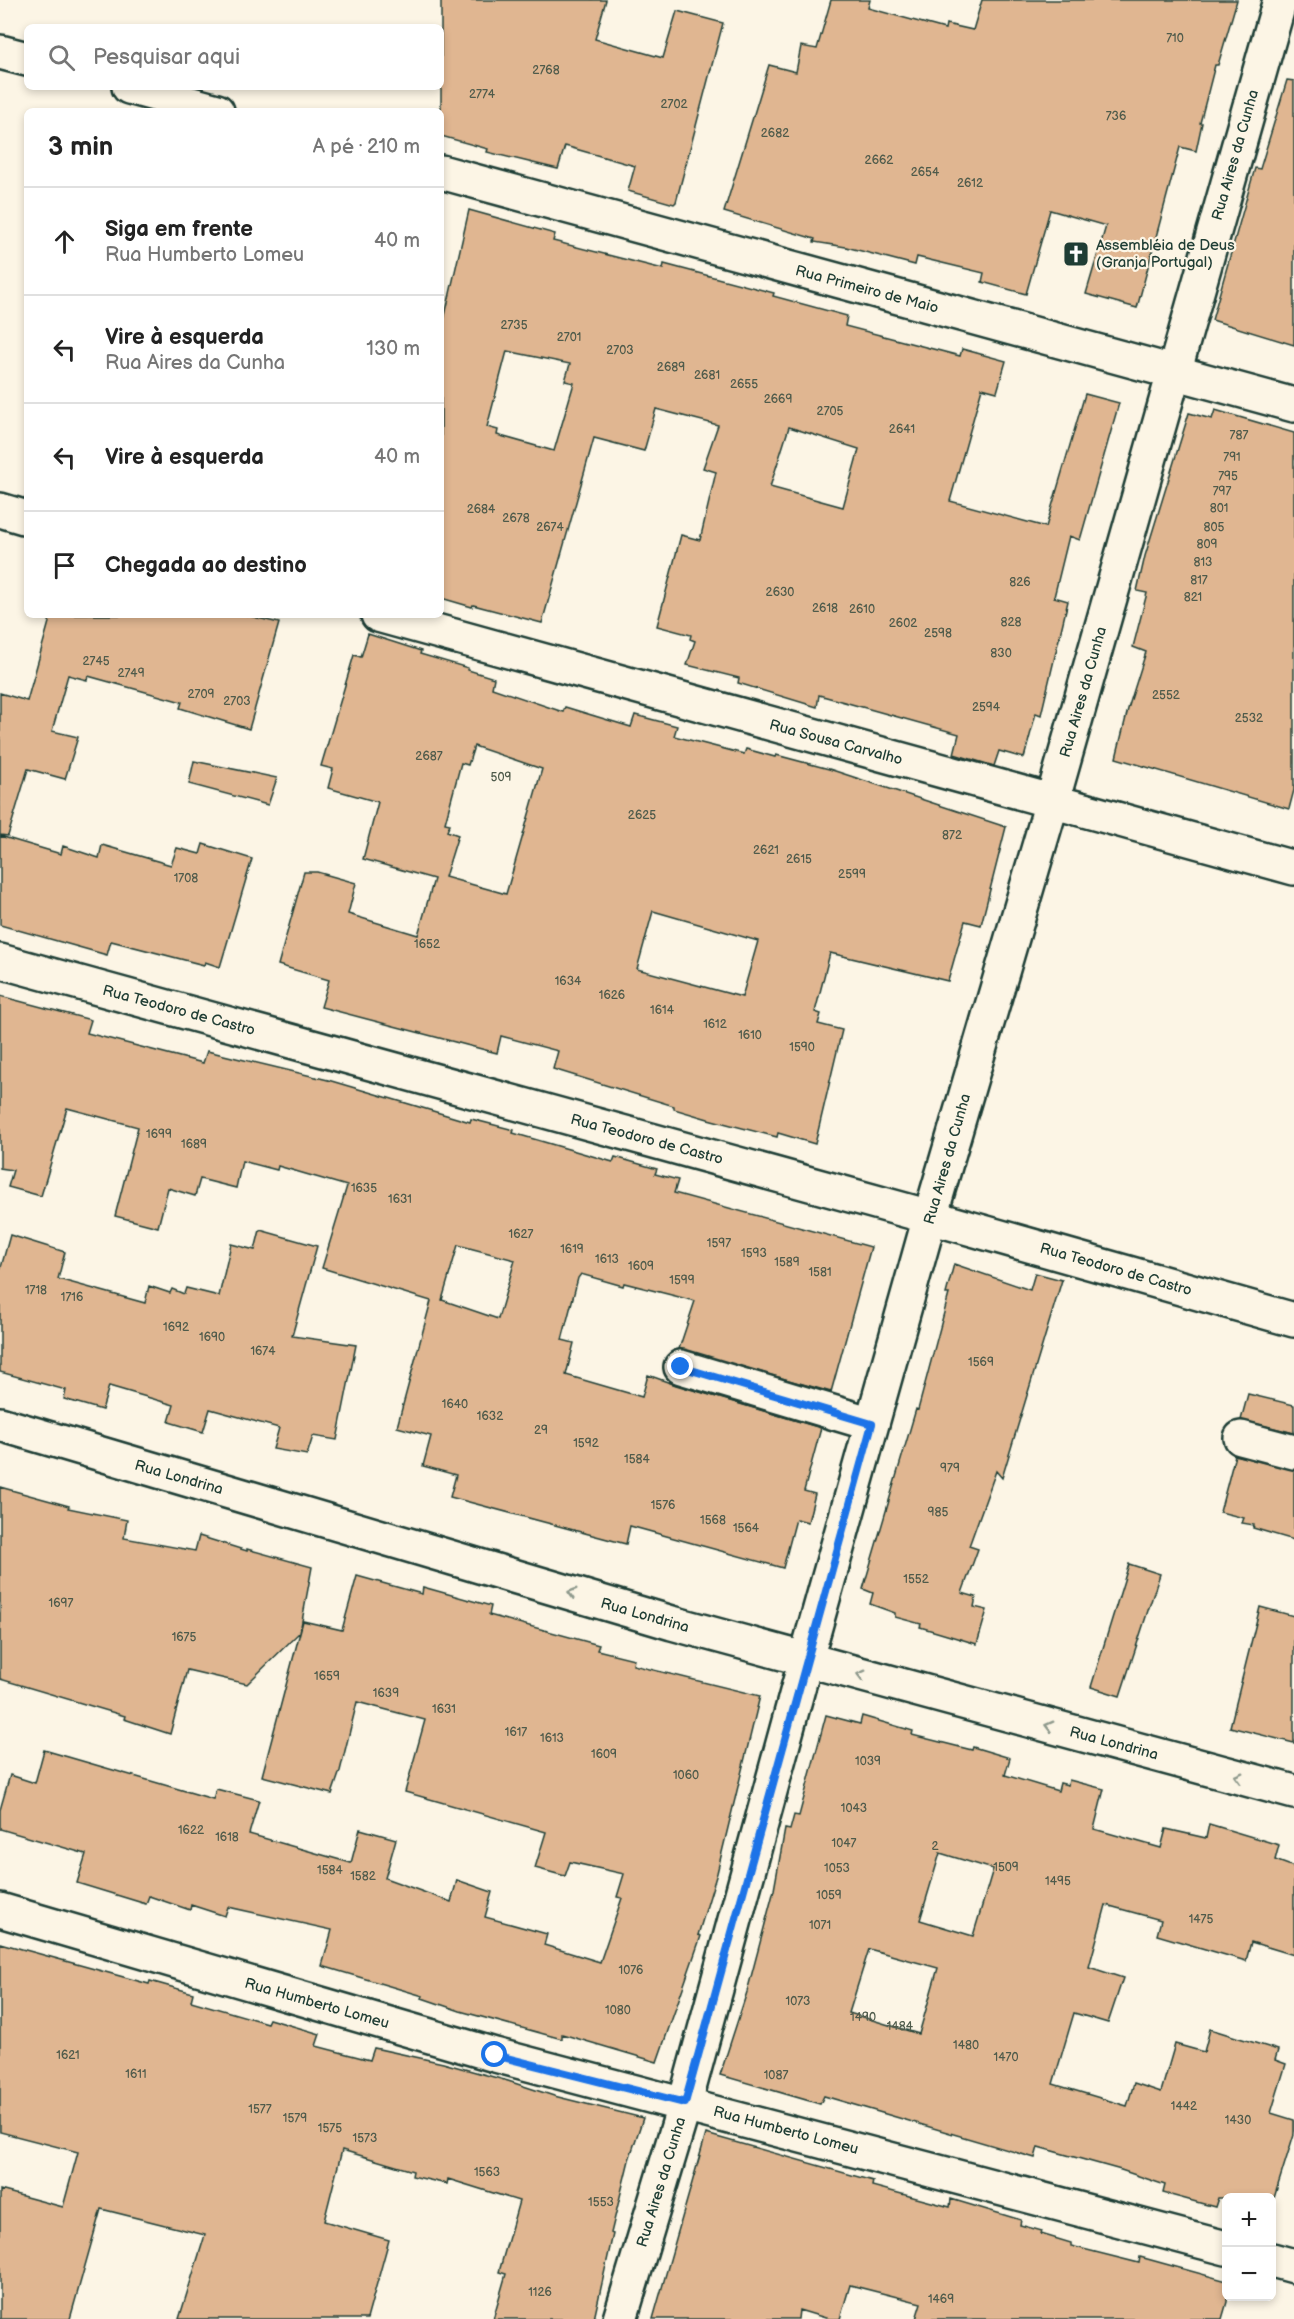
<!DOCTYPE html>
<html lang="pt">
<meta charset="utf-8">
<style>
body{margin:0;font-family:"Balsamiq Sans",sans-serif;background:#f2f2f2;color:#222}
.controls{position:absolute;right:18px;bottom:18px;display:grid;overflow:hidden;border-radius:9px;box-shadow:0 3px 9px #0003}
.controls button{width:54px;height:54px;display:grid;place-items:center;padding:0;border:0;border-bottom:2px solid #e0e0e0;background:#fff;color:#222;font:30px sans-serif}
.stop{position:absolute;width:18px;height:18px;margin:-14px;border:4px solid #1a73e8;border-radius:50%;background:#fff}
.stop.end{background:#1a73e8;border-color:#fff;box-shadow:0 2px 6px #0008}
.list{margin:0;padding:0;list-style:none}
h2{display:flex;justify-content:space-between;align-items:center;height:78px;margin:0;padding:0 24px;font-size:26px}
h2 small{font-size:20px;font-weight:400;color:#767676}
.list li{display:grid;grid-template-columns:39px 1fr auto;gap:18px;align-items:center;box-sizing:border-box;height:108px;padding:0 24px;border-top:2px solid #e0e0e0}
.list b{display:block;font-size:22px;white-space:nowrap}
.list p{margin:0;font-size:20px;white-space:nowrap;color:#767676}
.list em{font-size:20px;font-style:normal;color:#767676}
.icon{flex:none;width:33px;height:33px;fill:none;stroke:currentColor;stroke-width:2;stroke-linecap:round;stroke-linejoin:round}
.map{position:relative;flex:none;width:1294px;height:2319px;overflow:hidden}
.search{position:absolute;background:#fff;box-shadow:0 3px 9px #0003;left:24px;top:24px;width:420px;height:66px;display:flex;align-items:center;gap:15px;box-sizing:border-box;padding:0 21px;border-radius:9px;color:#767676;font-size:22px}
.panel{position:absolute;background:#fff;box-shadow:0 3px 9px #0003;left:24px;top:108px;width:420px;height:510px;border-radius:9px}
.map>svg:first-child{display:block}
.building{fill:#e0b691;stroke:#1f3d34;stroke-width:1.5;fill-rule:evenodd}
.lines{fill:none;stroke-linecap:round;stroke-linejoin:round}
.minor-casing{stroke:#1f3d34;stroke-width:38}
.minor{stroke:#fcf5e5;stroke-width:33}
.oneway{stroke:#8e998c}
.route{stroke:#1a73e8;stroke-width:8}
.labels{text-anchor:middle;stroke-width:4.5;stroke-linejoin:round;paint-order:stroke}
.number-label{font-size:12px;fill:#4f5b4b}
.street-label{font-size:15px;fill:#1f3d34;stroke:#fcf5e5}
.poi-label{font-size:15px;fill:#1f3d34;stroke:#fcf5e5;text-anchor:start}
</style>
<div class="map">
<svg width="1294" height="2319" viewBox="0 0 1294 2319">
<rect width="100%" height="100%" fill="#fcf5e5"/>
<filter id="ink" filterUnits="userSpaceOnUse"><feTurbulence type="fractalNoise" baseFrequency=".0167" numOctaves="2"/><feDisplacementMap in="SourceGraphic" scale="12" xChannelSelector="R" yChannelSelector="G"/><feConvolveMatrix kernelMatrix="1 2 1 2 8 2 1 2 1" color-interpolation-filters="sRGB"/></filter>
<g filter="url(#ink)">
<path class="building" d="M441,0h165l-11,39 68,19 14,-47 46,12 -47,179 -2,2 -46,-13 7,-25 -70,-20 -7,23 -71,-17 1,-3 -47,-13z
M831,0h39l-2,8 77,21 1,-5 27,6 9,-30h255l-19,65h-3l-15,58h2l-6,28 -16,-4 -43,161 -51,-14 20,-68 -56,-16 -24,84 -44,-12 2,-9 -67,-16 -2,8 -69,-18 -32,-5 1,-3 -91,-27 45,-147 27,7 5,-26 16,3z
M1287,80l7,1v264l-82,-25 43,-152 5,1z
M469,210l86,24 -2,7 110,28 1,-5 110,29 -1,3 74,20 -2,10 115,30 2,-7 44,12 -9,31 -15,-4 -32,113 96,26 39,-133 34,9 -39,137 -11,-4 -15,61 14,4 -27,114 -5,-2 -12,45 -25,-7 -5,15 -40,-12 5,-20 -140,-39 -2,12 -79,-24 1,-5 -52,-13 8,-24 -5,-2 1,-4 -34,-9 24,-91 19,5 16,-68 -13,-4 15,-43 -62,-16 -12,42 -50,-13 -52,185 -69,-18 -1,2 -31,-9v-265zM507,351l63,13 -5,17 9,2 -20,68 -57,-16 1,-5 -11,-3zM789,427l70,22 -16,58 -73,-20z
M1215,410l79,23v357l-5,19 -173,-51 12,-49 18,-57 -13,-5 14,-54 -10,-2 8,-35 44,-143 23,6z
M51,615h194l34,8 -30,106 -69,-21 2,-6 -94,-26 -1,4 -19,-5 -16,56 26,6 -13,42 -37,-10 -20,67 -8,-1v-142l27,8z
M368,634l53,17 -1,3 48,14v2l26,8 -2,10 71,24 2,-5 66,20 4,-12 42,11 -3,10 70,18 2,-5 29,8 1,-2 53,14 177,58 -25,98 -16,-4 -17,60 -118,-28 -15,59 6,2 -3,10 24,6 -27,114 -37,-11 -1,4 -69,-18 -34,-10v-3l-121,-37 5,-18 -57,-15 -4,17 -176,-46 8,-27 -51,-15 26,-93h13l39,11 -8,31 70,21 16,-56 -71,-20 15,-57 -50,-14 5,-19 -12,-3 33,-111 7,2zM474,746l68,23 -36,125 -61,-17 13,-42 -11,-4 3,-7 -5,-1 16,-60 7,2zM653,911l105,30 -16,56 -105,-28z
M194,761l83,17 -9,27 -79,-21z
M0,836l61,18 2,-8 36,12 3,-13 69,20 6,-17 23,6 3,-10 49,15 -32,108 -15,-5 -1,3 -93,-24 -4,14 -107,-30z
M0,996l91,24 -4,13 116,30 4,-12 121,29 142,42 1,-3 43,11 -1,3 100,29 2,-5 42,12 -2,5 23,6 -4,13 197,54 -40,145 -152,-43 16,-48 -71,-18 -1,3 -42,-12 -3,4 -16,62 12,3 -8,32 76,22 6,-22 28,10 145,43 -17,63 11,3 -7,28 -12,-3 -13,49 -153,-42 -4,18 -176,-47 6,-22 -33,-9 8,-30 -34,-9 34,-126 -109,-33 25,-82 -69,-20 -1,4 -35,-9 -6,27 -36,-9 -5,17 -27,-8 -10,39 -43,-11 23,-89 -71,-19 -26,88 -33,-9 5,-17 -13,-2zM458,1245l57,15 -17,59 -56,-19z
M260,1230l57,16 -25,90 64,9 -19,95 -24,-4 -6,19 -34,-6 6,-21 -69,-19 -7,23 -34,-10 5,-17 -65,-19 -7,24 -38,-11 2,-9 -66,-18v-101l10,-36 55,17 -7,27 87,24 4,-17 21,7 2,-4 12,5 2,-6 33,8 12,-52 24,6z
M954,1264l76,26 5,-17 27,7 -60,198 -6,-7 -27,75 9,3 -16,44 14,4 -2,10 13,3 -10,34 -57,-17 1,-3 -26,-7v-4l-25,-9 3,-11 -10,-4 53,-180 2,1 31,-116h-3z
M1248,1394l46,11v28l-53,-13z
M1235,1455l59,15v70l-41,-12 1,-3 -12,-2 2,-5 -24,-6z
M0,1487l69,19 -1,2 59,12 -3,18 71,13 4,-15 48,15v-2l65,18 -12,65 -53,52 -60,-14 -17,64 -46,-15 1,-3 -125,-37z
M1129,1564l31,10 -40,122 -29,-9z
M357,1576l65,18 1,-7 68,19 -2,9 110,30 -2,5 37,9 -1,6 127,31 -43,177 -19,62 3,1 -44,126 -95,-28v5l-102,-28 -38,-13 1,-2 -101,-30 10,-36 -104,-23 -3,9 -34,-11 -1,5 -41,-14 -3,8 -69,-21 9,-29 -86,-25v-19l10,-35 25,8 9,-33 169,49 3,-10 43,11 -10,34 102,29 9,-34 36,10 -11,39 66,24 6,-22 35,12 -7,25 62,17 -3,11 56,17 22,-64 -5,-1 7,-23 -54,-12 -5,14 -30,-8 11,-36 -141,-40 20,-72 -68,-18 -17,69 -8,23 -70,-18 41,-155 39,9z
M1260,1607l34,9v127l-64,-16z
M826,1715l34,9 2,-8 51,15 -1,4 60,15 1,-3 37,11 -5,17 53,16 2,-8 8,2 1,-5 35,9 -10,40 67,19 5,-19 40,9 3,-14 70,21 -4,15 19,7v88l-43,-13 -5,19 -89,-26 4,-15 -55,-15 -17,62 34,11 -15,45 -34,-10 -21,71 74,22 7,-23 27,9 14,-48 29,8 6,-23 68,21 -3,10 11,4 -15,49 23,7v14l-20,64h-56l-3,9 -52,-14 2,-8 -44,-15 -83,-23 -3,11 -211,-62 -4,8 -100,-29 27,-83 27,-102 11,-61 5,1 4,-15 5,1zM940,1853l53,16 -20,67 -53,-16zM869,1949l69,19 -19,66 -70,-21z
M0,1943l149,41 1,-3 43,12 -2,8 76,22 2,-4 51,15 -4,12 54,14 4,-12 69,15 65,18 46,15 89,22 -14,42 -18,73 2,1 -19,85h-101l13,-45 -7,-2 20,-71 -71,-22 -1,5 -35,-8 1,-5 -71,-21 -18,71 65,19 -22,79h-188l26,-84 -104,-26 -31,110h-70v-129l63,17 15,-55 -78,-20z
M706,2134l167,47 -1,5 78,21 1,-8 70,21 -1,5 22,6 -1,3 30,9v3l68,17 1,-6 87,24v21l-5,17h-306l5,-16 -71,-18 -10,34h-11l-30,-9 -1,9h-145z"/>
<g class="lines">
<defs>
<path id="minor" d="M0,52l27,7
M129,87l88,24
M441,172l853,233
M0,510l27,8
M378,615l916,253
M0,961l930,256 364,103
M681,1367l191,57
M0,1424l672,199 622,169
M1241,1438l53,14
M0,1910l495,145 731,193
M1272,2260l22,6
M620,2319l65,-216 121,-444 124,-442 122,-415 228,-802"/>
</defs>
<use href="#minor" class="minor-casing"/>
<use href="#minor" class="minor"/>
</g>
<defs><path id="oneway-chevron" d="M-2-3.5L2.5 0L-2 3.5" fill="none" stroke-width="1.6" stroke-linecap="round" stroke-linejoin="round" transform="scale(1.5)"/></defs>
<g class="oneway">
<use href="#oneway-chevron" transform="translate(572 1593) rotate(-164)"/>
<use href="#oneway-chevron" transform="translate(861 1675) rotate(-165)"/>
<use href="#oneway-chevron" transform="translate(1049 1726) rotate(-165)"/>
<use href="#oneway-chevron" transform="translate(1238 1777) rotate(-165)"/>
</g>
</g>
<g class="lines" filter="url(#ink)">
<path class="route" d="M495,2055l190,48 187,-679 -191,-57"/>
</g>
<defs>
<symbol id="church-square" viewBox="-11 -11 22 22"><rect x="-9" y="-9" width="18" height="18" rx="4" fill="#1f3d34" stroke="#fcf5e5"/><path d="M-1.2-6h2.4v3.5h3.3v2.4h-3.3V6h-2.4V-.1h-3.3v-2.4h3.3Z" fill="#fff"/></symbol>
</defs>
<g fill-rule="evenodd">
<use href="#church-square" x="1061" y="239" width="30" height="30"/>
</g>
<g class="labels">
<g class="number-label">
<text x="1175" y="42">710</text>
<text x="546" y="74">2768</text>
<text x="482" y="98">2774</text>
<text x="674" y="108">2702</text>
<text x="1116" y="120">736</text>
<text x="775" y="137">2682</text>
<text x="879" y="164">2662</text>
<text x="925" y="176">2654</text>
<text x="970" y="187">2612</text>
<text x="514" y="329">2735</text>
<text x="569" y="341">2701</text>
<text x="620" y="354">2703</text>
<text x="671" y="371">2689</text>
<text x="707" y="379">2681</text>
<text x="744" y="388">2655</text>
<text x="778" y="403">2669</text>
<text x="830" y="415">2705</text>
<text x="902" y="433">2641</text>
<text x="1239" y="439">787</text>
<text x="1232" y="461">791</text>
<text x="1228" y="480">795</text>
<text x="1222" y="495">797</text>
<text x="1219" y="512">801</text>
<text x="481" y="513">2684</text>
<text x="516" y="522">2678</text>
<text x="550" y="531">2674</text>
<text x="1214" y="531">805</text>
<text x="1207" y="548">809</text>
<text x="1203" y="566">813</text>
<text x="1199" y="584">817</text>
<text x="1020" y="586">826</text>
<text x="780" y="596">2630</text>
<text x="1193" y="601">821</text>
<text x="825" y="612">2618</text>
<text x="862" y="613">2610</text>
<text x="1011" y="626">828</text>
<text x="903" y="627">2602</text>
<text x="938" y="637">2598</text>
<text x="1001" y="657">830</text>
<text x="96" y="665">2745</text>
<text x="131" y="677">2749</text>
<text x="201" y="698">2709</text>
<text x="1166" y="699">2552</text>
<text x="237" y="705">2703</text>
<text x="986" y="711">2594</text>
<text x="1249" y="722">2532</text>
<text x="429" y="760">2687</text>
<text x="501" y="781">509</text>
<text x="642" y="819">2625</text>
<text x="952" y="839">872</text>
<text x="766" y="854">2621</text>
<text x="799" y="863">2615</text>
<text x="852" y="878">2599</text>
<text x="186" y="882">1708</text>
<text x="427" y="948">1652</text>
<text x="568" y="985">1634</text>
<text x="612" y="999">1626</text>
<text x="662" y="1014">1614</text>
<text x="715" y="1028">1612</text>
<text x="750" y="1039">1610</text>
<text x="802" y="1051">1590</text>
<text x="159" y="1138">1699</text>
<text x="194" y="1148">1689</text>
<text x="364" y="1192">1635</text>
<text x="400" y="1203">1631</text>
<text x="521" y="1238">1627</text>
<text x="719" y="1247">1597</text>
<text x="572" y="1253">1619</text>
<text x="754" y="1257">1593</text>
<text x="607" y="1263">1613</text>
<text x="787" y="1266">1589</text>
<text x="641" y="1270">1609</text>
<text x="820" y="1276">1581</text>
<text x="682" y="1284">1599</text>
<text x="36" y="1294">1718</text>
<text x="72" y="1301">1716</text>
<text x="176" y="1331">1692</text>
<text x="212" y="1341">1690</text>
<text x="263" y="1355">1674</text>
<text x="981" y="1366">1569</text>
<text x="455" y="1408">1640</text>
<text x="490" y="1420">1632</text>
<text x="541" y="1434">29</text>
<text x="586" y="1447">1592</text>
<text x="637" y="1463">1584</text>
<text x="950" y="1472">979</text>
<text x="663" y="1509">1576</text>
<text x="938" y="1516">985</text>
<text x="713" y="1524">1568</text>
<text x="746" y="1532">1564</text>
<text x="916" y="1583">1552</text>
<text x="61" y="1607">1697</text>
<text x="184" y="1641">1675</text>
<text x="327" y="1680">1659</text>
<text x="386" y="1697">1639</text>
<text x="444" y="1713">1631</text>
<text x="516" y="1736">1617</text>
<text x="552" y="1742">1613</text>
<text x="604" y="1758">1609</text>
<text x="868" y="1765">1039</text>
<text x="686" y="1779">1060</text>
<text x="854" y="1812">1043</text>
<text x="191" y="1834">1622</text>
<text x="227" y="1841">1618</text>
<text x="844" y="1847">1047</text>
<text x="935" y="1850">2</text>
<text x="1006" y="1871">1509</text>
<text x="837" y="1872">1053</text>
<text x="330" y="1874">1584</text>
<text x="363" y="1880">1582</text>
<text x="1058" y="1885">1495</text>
<text x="829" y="1899">1059</text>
<text x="1201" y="1923">1475</text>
<text x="820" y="1929">1071</text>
<text x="631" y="1974">1076</text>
<text x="798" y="2005">1073</text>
<text x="618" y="2014">1080</text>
<text x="863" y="2021">1490</text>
<text x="900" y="2030">1484</text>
<text x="966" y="2049">1480</text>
<text x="68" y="2059">1621</text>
<text x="1006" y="2061">1470</text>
<text x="136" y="2078">1611</text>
<text x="776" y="2079">1087</text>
<text x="1184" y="2110">1442</text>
<text x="260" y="2113">1577</text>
<text x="295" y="2122">1579</text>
<text x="1238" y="2124">1430</text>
<text x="330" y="2132">1575</text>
<text x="365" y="2142">1573</text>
<text x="487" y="2176">1563</text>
<text x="601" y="2206">1553</text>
<text x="540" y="2296">1126</text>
<text x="941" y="2303">1469</text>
</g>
<g class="street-label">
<text transform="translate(1235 155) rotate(-74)" y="5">Rua Aires da Cunha</text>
<text transform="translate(867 289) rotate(15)" y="5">Rua Primeiro de Maio</text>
<text transform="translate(1083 692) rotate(-74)" y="5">Rua Aires da Cunha</text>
<text transform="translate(836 742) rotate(15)" y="5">Rua Sousa Carvalho</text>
<text transform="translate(179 1010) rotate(15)" y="5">Rua Teodoro de Castro</text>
<text transform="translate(647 1139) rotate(15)" y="5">Rua Teodoro de Castro</text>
<text transform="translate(947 1159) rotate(-74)" y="5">Rua Aires da Cunha</text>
<text transform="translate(1116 1269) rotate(16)" y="5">Rua Teodoro de Castro</text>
<text transform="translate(179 1477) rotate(16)" y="5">Rua Londrina</text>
<text transform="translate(645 1615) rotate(16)" y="5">Rua Londrina</text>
<text transform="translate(1114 1743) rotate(15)" y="5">Rua Londrina</text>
<text transform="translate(317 2003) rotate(16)" y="5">Rua Humberto Lomeu</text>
<text transform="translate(786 2130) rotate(15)" y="5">Rua Humberto Lomeu</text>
<text transform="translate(661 2182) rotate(-73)" y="5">Rua Aires da Cunha</text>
</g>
<g class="poi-label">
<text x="1096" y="250">Assembléia de Deus<tspan x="1096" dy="17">(Granja Portugal)</tspan></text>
</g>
</g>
</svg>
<div class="controls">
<button>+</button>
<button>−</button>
</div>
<div class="stop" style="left:495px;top:2055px"></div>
<div class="stop end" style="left:681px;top:1367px"></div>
<div class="search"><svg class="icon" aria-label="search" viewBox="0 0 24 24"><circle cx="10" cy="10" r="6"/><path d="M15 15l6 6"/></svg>Pesquisar aqui</div>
<section class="panel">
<h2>3 min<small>A pé · 210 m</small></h2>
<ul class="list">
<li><svg class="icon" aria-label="ahead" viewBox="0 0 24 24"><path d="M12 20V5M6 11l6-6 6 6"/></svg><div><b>Siga em frente</b><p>Rua Humberto Lomeu</p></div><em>40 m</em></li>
<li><svg class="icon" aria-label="left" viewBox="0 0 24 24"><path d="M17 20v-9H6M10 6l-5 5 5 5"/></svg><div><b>Vire à esquerda</b><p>Rua Aires da Cunha</p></div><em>130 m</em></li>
<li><svg class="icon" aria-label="left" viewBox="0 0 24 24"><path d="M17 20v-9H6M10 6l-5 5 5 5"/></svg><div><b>Vire à esquerda</b></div><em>40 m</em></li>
<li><svg class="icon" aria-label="arrive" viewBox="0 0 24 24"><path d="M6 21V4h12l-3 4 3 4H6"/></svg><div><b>Chegada ao destino</b></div></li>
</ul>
</section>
</div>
